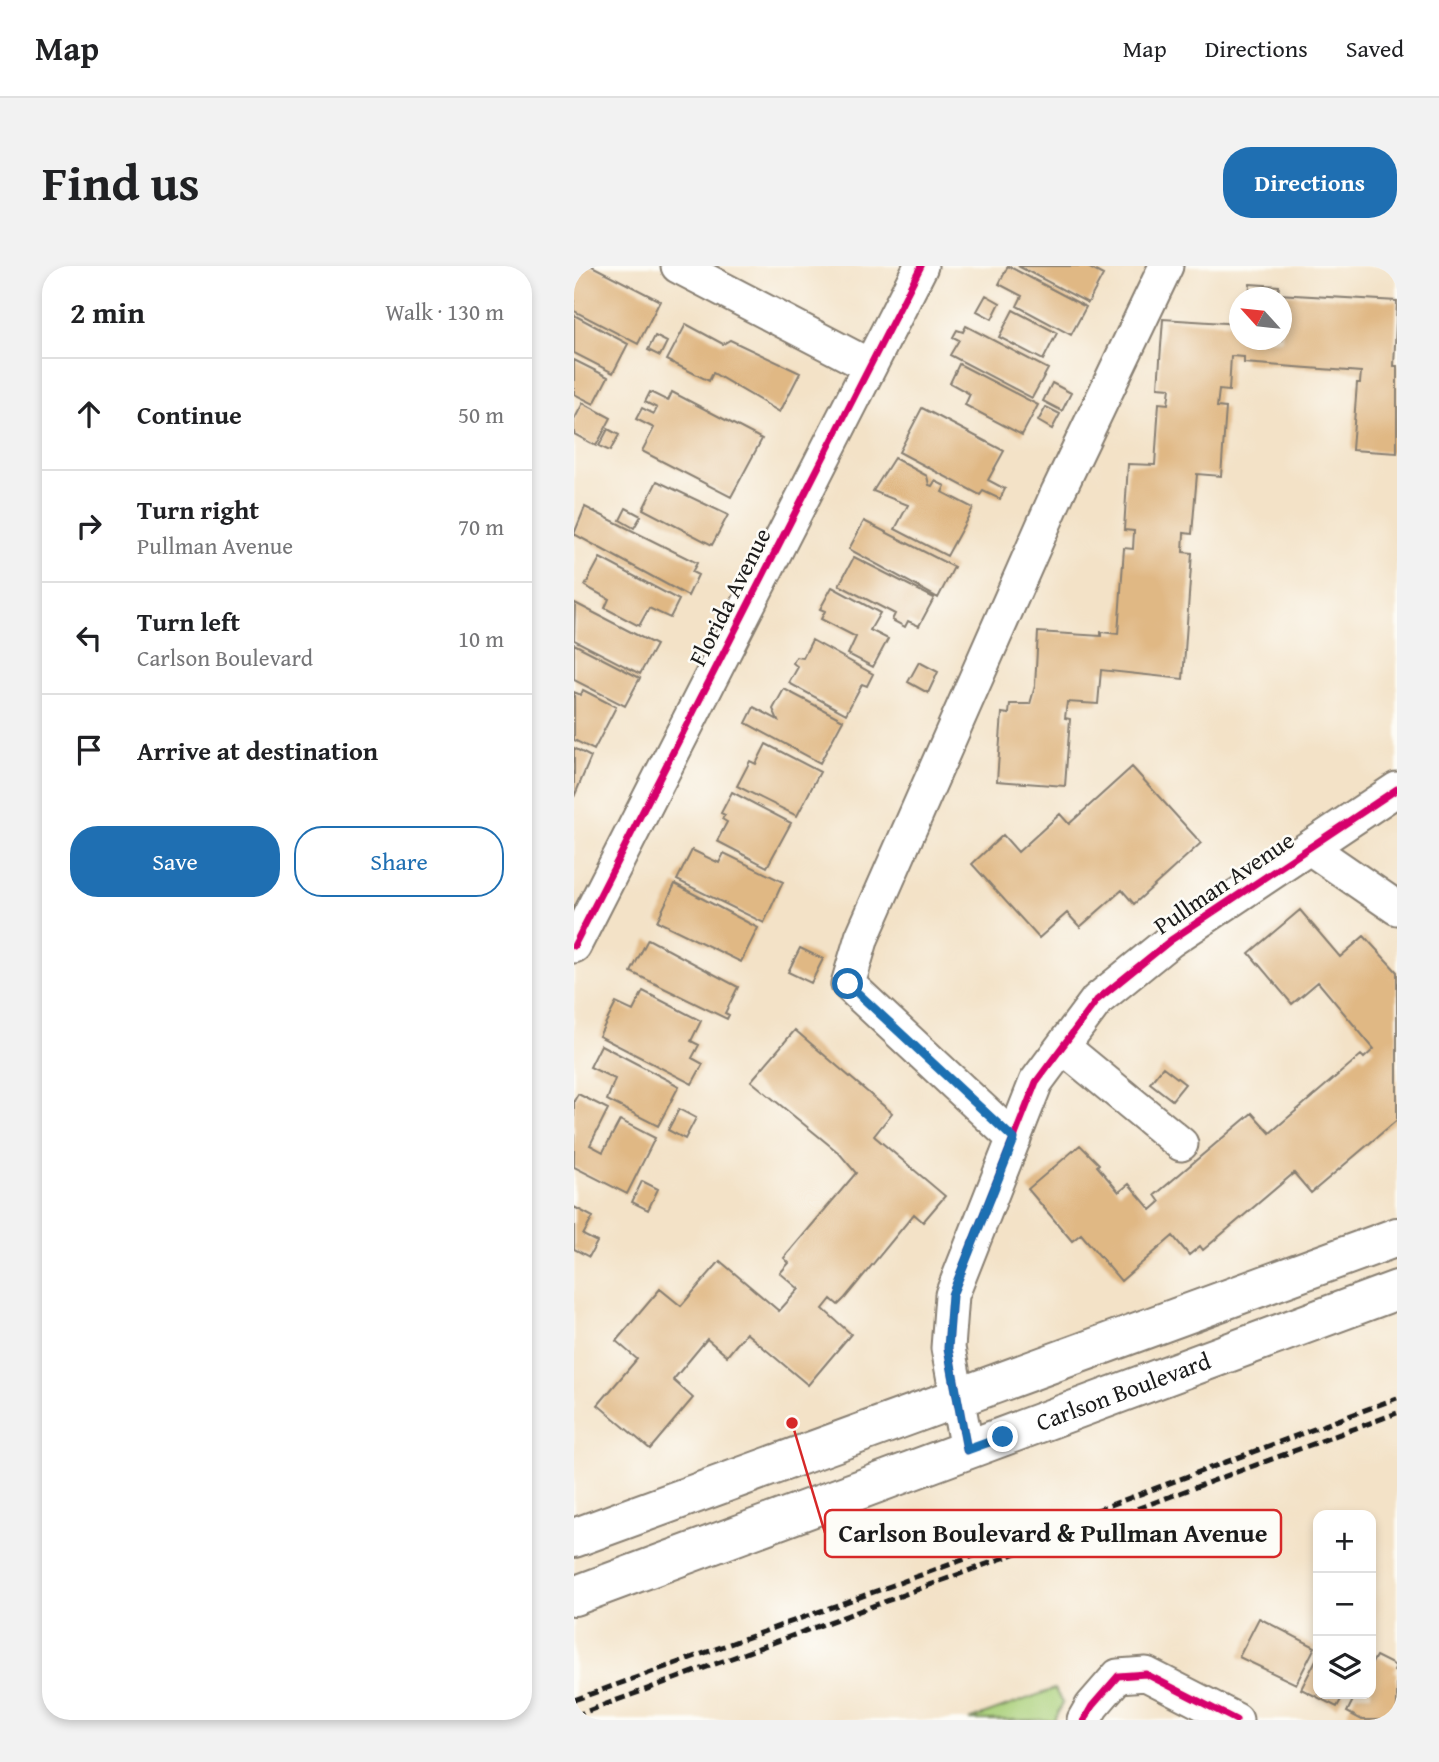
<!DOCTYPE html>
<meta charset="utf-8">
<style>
body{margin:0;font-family:"Gentium Book Plus",serif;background:#f2f2f2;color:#202124}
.controls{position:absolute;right:21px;bottom:21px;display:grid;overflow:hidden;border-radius:14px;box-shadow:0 4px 10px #0003}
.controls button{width:63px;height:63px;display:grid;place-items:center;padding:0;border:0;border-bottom:2px solid #e0e0e0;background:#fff;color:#202124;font:35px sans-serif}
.compass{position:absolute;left:655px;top:21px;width:63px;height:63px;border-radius:50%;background:#fff;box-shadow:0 4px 10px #0003;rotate:297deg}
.stop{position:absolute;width:21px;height:21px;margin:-16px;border:5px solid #1f6fb2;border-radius:50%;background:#fff}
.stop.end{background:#1f6fb2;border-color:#fff;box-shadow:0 2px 7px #0008}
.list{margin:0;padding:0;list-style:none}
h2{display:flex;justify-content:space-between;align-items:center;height:91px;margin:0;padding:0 28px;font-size:30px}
h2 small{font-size:23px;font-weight:400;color:#757577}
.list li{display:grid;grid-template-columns:46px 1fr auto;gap:21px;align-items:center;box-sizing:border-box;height:112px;padding:0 28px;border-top:2px solid #e0e0e0}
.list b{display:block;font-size:26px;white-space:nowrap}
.list p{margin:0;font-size:23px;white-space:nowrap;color:#757577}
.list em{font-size:23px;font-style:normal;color:#757577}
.actions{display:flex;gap:14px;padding:21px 28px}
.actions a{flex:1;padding:16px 0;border:2px solid #1f6fb2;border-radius:28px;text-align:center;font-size:24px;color:#1f6fb2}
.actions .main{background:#1f6fb2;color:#fff}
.icon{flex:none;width:38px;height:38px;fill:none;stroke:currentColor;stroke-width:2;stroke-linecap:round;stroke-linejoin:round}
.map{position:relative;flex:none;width:823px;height:1454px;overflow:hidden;border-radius:28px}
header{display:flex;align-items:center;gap:42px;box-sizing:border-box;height:98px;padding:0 35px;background:#fff;border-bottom:2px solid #e0e0e0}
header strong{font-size:33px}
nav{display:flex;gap:38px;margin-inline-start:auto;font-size:24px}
.intro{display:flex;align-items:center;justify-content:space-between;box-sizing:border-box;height:168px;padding:0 42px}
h1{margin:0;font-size:49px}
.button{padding:18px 32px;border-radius:28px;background:#1f6fb2;color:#fff;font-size:24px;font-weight:700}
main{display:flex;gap:42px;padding:0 42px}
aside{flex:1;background:#fff;border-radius:28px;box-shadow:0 4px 10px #0003}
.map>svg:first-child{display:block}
.green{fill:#aad07a;stroke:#63764b;stroke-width:2}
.building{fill:#e0b884}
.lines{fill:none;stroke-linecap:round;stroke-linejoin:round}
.minor-casing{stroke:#887f72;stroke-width:37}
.major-casing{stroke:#887f72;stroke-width:42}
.minor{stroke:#fff;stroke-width:33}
.major{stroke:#fff;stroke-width:38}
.rail{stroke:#1c1c1c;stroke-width:5;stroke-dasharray:10 5;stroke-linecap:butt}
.cycleway-casing{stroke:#fdfcf7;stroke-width:11}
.cycleway{stroke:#d6006c;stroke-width:7}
.route{stroke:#1f6fb2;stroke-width:9}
.labels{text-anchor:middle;stroke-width:5;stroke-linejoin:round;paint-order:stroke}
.street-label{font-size:24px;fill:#1c1c1c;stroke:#fdfcf7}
.leader{fill:none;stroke:#d62828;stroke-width:2.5}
.callout-dot{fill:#d62828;stroke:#fdfcf7;stroke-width:2.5}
.callout{fill:#fdfcf7;stroke:#d62828;stroke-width:2.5}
.callout-label{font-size:26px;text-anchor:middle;font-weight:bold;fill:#1c1c1c}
</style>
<header>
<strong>Map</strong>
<nav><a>Map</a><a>Directions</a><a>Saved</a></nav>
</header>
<div class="intro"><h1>Find us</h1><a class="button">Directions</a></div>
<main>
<aside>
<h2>2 min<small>Walk · 130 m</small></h2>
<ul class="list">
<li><svg class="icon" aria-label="ahead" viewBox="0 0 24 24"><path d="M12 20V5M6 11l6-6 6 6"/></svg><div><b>Continue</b></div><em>50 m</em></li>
<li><svg class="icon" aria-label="right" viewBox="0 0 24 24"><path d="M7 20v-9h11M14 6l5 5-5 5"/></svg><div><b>Turn right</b><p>Pullman Avenue</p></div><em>70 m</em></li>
<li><svg class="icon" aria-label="left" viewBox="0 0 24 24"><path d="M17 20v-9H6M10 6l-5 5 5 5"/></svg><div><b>Turn left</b><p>Carlson Boulevard</p></div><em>10 m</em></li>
<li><svg class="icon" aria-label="arrive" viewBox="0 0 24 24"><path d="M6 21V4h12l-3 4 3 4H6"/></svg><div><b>Arrive at destination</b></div></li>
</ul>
<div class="actions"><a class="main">Save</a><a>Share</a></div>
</aside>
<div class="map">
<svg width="823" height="1454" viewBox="0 0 823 1454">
<rect width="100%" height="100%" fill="#fdfcf7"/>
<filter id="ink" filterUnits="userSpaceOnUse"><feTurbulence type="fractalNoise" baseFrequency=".0143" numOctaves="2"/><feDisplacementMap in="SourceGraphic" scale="14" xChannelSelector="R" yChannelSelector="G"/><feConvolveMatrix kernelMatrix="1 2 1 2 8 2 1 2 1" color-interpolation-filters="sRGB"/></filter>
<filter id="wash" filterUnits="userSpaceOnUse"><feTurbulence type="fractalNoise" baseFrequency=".00686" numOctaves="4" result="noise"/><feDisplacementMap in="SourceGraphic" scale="28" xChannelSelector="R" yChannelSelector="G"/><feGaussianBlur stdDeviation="1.57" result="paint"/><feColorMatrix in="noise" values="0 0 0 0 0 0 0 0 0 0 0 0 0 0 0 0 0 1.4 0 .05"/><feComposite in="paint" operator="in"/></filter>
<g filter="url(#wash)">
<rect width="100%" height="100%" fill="#f3e2c7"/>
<path class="green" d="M480,1423l9,13 -9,18h-85z"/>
<g id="blocks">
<path class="building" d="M0,0h18l68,35 -22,43 -64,-33z
M434,0l78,41 -15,28 -54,-29 5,-10 -23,-12z
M444,0h68l17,9 -15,28z
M676,18l29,2 -1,8 119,7 -3,65h3v87l-45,-3 5,-67h3l1,-11 -117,-9v-6l-13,-1 -2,35 -10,-1 -2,17 9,1 -5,68 -24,-2 -5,60 -8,-1 -1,19 9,1 -9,126 -82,-9 -3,34 -31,-2 -2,16 5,1 -5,67 -68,-5 5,-68 7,1 1,-10h20l5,-18 3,-54 63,4v-4l17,2 6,-86 9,1 1,-18 -10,-1 4,-66 27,1 4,-62 9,1 2,-16 -12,-1 5,-68 77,5v16h42v-42h-33z
M412,29l14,8 -8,16 -15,-8z
M439,44l44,23 -14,27 -44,-23z
M0,49l54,29 -15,29 -39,-20z
M112,58l37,20 7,-4 70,33 -20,39 -67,-39 -4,8 -42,-21z
M392,60l82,43 -16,29 -82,-43 9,-15 -6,-3 4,-7 6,2z
M81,70l12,6 -7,14 -12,-6z
M0,94l34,17 -14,27 -20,-10z
M385,98l79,41 -16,30 -57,-30 5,-11 -20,-11z
M478,117l19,10 -9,18 -19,-10z
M76,126l18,9 4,-9 90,47 -31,58 -89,-46 12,-23 -18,-9 6,-11 12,6 3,-6 -12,-6z
M9,137l28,15 -15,28 -22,-12v-14z
M472,141l14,7 -8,15 -14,-8z
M348,142l82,43 -16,29 17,9 -5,10 -17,-8 -3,4 -81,-43z
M34,163l11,6 -9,16 -11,-5z
M320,192l33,18 2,9 3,1 3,-5 10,5 -3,6 31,16 -26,48 -52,-27 13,-24 -35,-14z
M83,215l71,34 -16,30 -69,-36z
M11,241l112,56 -5,9 6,3 -10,21 -114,-62z
M52,242l15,8 -7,12 -14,-8z
M290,255l90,46 -16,31 -89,-49z
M280,291l80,41 -15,28 -11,-5 -3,6 -13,-7 3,-6 -56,-29z
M26,292l79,42 -9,18 -21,-10 -10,18 -34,-18 4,-9 -24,-13z
M258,321l48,26 -10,17 18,9 -15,28 -25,-13 8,-17 -35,-18 4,-8 -5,-2z
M1,337l81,42 -16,29 -66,-34z
M238,374l61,34 -6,12 -5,-2 -16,30 -57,-31 9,-16 -5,-4 3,-6 7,1z
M0,378l66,34 -15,28 -51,-26z
M345,396l19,10 -10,21 -20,-11z
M210,423l59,31 -23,43 -74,-40 8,-16 24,13 -5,-11z
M9,424l33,17 -22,43 -20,-10v-48l7,3z
M192,478l54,28 -23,44 -60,-30 13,-25 6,3z
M0,482l17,9 -17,40z
M558,501l69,76 -67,61 -12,-14 -42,37 -13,-14 -28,25 -67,-74 31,-29 15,17 42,-38 9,10z
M158,526l59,31 -24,44 -50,-26 10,-19 -5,-3 3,-4 -4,-2z
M118,584l27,13 5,-10 59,29 -19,41 -87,-43z
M101,618l83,44 -17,34 -84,-41z
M726,644l40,47 24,-21 33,36v148l-86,73 -17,-20 -91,77 -3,-4 -11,9 -16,-19 -52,45 -40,-47 -9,7 -44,-52 52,-44 19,19 -2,2 22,26 10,-8 22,26 9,-8 -5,-7 97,-82 18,20 91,-78 3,3 10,-9 -56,-67 -26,22 -43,-51z
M74,673l90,48 -13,26 4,2 -2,4 -96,-47z
M226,682l23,11 -12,24 -23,-11z
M69,725l58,30 -10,20 8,4 -7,13 11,6 -11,20 -93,-48 17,-33 17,8z
M221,764l97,83 -18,23 71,60 -22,26 -9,-8 -69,84 -7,7 -7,-6 -8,10 28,25 -43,51 -62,-52 -19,23 -20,-17 -34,41 20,18 -43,51 -52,-44 39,-46 -21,-18 44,-52 21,17 39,-45 59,50 20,-22 -19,-16 9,-10 -5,-5 72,-85 -17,-20 -88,-72z
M27,779l78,41 -21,40 -51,-26 8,-21 -25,-12z
M589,801l22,17 -13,16 -22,-17z
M4,828l30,15 -18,36 13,7 17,-32 35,18 -28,56 -53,-27v-66z
M105,843l17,9 -11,21 -17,-9z
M68,915l16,8 -10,21 -16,-8z
M0,941l19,10 -10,18 14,7 -8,15 -15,-8z
M685,1352l56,29 -19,37 -57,-27z
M744,1390v38h26l-7,13 -36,-18z
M802,1390l20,10 -2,5 3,2v47h-35l-15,-8 9,-18h15v-29z"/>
</g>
</g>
<g filter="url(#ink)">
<use href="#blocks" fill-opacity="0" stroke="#887f72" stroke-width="2"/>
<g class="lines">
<defs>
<path id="minor" d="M104,0l192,100
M736,582l87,60
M0,680l347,-680
M489,781l118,97
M440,873l-166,-155 14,-47 196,-445 108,-226
M393,1184l-19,-102 4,-53 84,-213 61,-82 74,-60 226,-151
M510,1454l8,-14 26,-30 28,-2 90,46"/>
<g id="major">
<path d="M0,1272l823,-301"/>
<path id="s1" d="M0,1330l823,-306"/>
</g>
</defs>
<use href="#minor" class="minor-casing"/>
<use href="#major" class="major-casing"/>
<use href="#minor" class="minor"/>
<use href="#major" class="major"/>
<path class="rail" d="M0,1434l419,-151 404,-151
M0,1450l823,-303"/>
<defs>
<path id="cycleway" d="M0,680l347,-680
M393,1184l-19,-102 4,-53 84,-213 61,-82 74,-60 226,-151
M510,1454l8,-14 26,-30 28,-2 90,46"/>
</defs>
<use href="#cycleway" class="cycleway-casing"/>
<use href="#cycleway" class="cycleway"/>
</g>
</g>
<g class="lines" filter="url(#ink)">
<path class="route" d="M274,718l166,155 -62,156 -4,53 19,102 36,-13"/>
</g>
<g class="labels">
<g class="street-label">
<text transform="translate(156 331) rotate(-63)" y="8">Florida Avenue</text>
<text transform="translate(650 617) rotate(-34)" y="8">Pullman Avenue</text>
<text dy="8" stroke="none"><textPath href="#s1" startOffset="586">Carlson Boulevard</textPath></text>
</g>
</g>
<path class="leader" d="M218 1157L251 1267"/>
<circle class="callout-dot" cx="218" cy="1157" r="7"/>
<rect class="callout" x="251" y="1244" width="456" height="47" rx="7"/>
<g class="callout-label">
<text x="479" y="1276">Carlson Boulevard &amp; Pullman Avenue</text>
</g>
</svg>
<div class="controls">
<button>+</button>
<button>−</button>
<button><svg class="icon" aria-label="layers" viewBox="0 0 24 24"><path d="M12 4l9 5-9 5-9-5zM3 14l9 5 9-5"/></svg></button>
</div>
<svg class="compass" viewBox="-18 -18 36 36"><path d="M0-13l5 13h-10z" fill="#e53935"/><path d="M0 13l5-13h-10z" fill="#757577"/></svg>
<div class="stop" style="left:274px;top:718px"></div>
<div class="stop end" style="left:429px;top:1171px"></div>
</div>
</main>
